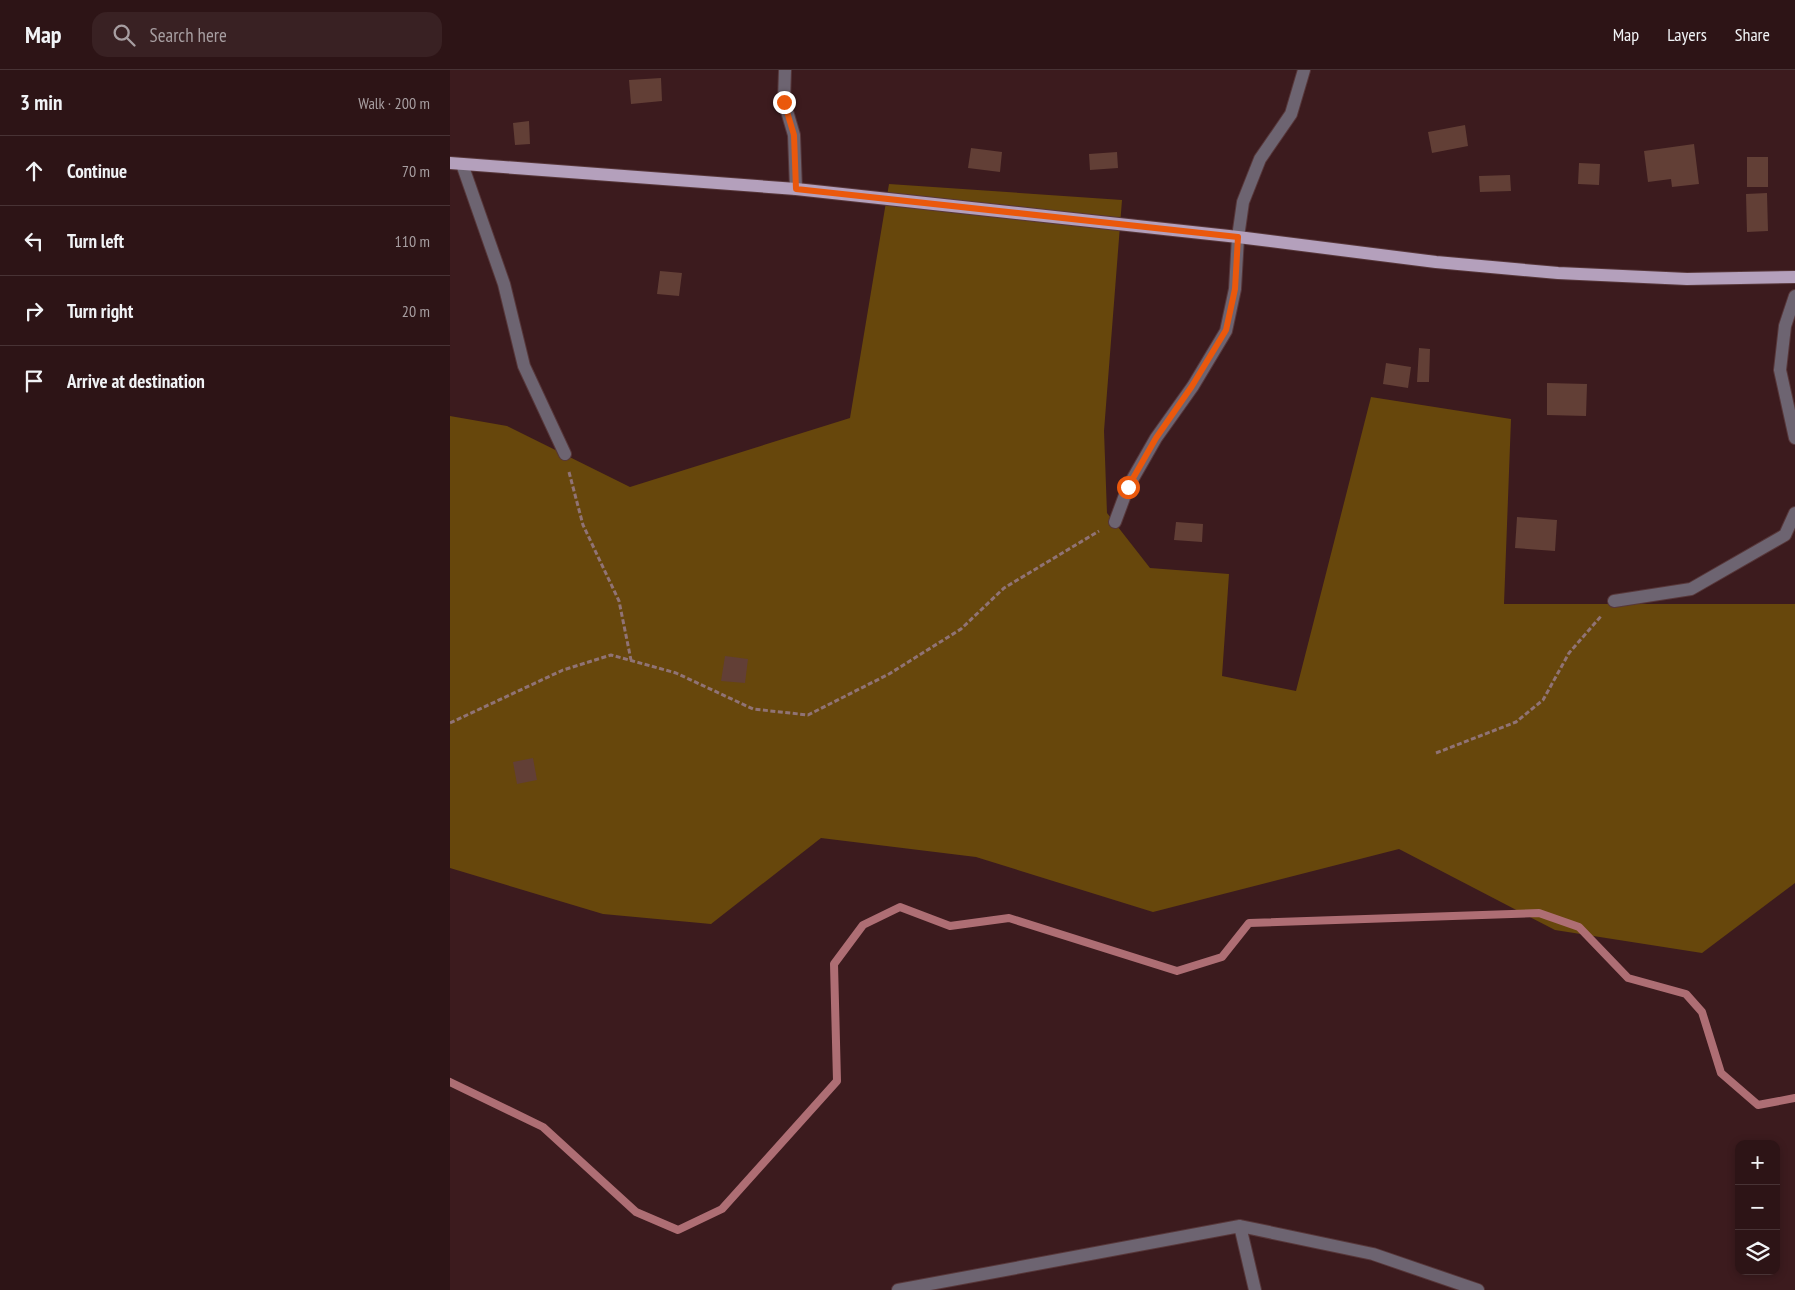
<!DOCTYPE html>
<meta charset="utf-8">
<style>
body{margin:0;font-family:"PT Sans Narrow",sans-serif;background:#392123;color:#f1f3f6}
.controls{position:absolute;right:15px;bottom:15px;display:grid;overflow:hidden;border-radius:10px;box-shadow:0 2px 8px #0003}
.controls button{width:45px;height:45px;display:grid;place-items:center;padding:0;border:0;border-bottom:1px solid #483335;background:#2d1416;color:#f1f3f6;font:25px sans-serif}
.stop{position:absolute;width:15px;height:15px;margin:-11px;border:4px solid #ea580c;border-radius:50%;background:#fff}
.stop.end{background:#ea580c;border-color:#fff;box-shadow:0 1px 5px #0008}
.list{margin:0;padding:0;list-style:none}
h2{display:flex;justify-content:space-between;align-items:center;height:65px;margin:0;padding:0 20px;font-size:21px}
h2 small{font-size:16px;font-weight:400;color:#a79ea1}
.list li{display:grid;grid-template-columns:32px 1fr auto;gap:15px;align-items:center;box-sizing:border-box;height:70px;padding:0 20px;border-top:1px solid #483335}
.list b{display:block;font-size:19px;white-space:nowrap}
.list em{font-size:16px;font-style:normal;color:#a79ea1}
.icon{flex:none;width:28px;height:28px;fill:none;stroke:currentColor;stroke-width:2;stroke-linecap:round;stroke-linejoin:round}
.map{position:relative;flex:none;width:1345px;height:1220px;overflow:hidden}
header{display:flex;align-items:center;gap:30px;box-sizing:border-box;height:70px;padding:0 25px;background:#2d1416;border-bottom:1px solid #483335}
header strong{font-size:24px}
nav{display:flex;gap:28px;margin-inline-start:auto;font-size:18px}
.search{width:350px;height:45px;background:#392123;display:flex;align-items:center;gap:12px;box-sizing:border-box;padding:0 18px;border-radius:15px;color:#a79ea1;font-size:19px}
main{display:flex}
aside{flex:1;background:#2d1416}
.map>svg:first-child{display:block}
.green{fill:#67470c}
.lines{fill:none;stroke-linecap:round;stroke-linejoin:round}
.stream{stroke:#ae6e74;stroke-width:8}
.building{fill:#623f36}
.minor-casing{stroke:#57373a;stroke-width:14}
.major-casing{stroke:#57373a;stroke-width:14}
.path{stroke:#907375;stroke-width:3;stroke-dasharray:5 2.5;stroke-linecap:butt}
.minor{stroke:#6d6471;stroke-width:12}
.major{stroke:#b4a0bc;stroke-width:12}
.route{stroke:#ea580c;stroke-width:6}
</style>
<header>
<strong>Map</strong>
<div class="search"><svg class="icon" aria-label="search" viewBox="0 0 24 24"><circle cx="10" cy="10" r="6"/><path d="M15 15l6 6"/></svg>Search here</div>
<nav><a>Map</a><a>Layers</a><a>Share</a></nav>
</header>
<main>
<aside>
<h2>3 min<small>Walk · 200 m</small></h2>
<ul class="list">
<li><svg class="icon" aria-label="ahead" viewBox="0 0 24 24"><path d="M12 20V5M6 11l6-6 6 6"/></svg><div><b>Continue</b></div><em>70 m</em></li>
<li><svg class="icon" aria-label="left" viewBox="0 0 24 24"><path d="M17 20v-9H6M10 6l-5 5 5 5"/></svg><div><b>Turn left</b></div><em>110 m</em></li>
<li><svg class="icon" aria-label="right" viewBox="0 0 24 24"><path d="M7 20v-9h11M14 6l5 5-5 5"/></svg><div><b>Turn right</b></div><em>20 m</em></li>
<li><svg class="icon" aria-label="arrive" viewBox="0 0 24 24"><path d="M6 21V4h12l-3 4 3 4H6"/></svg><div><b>Arrive at destination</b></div></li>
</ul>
</aside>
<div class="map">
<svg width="1345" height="1220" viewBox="0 0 1345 1220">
<rect width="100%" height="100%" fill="#3c1b1e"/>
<path class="green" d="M439,114l233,16 -18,231 3,82 43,55 79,6 -7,102 74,15 75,-294 140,22 -7,185h291v279l-93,70 -147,-23 -156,-81 -246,63 -177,-55 -155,-19 -110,86 -108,-10 -153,-46v-452l57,10 123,61 220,-69z"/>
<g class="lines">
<path class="stream" d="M0,1012l93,45 93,85 42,18 44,-21 115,-128 -3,-117 29,-39 37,-18 50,19 59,-8 168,53 45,-14 27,-34 290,-10 40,14 49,51 58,16 16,18 19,61 37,32 37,-7"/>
</g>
<path class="building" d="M211,8l1,23 -31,3 -2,-24z
M79,51l1,23 -15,1 -2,-22z
M1015,55l3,21 -36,7 -4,-21z
M1244,74l5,40 -27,3 -1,-8 -23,3 -4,-31z
M521,78l31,4 -2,20 -32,-4z
M667,82l1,16 -28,2 -1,-16z
M1297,87h21v30h-21z
M1129,93l21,1 -1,21 -21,-1z
M1060,105l1,16 -31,1 -1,-16z
M1317,123l1,38 -21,1 -1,-38z
M210,201l22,2 -3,23 -22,-2z
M969,278l11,1 -1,33h-12z
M936,293l25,4 -3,21 -25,-4z
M1097,313l40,1 -1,32 -39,-1z
M1067,447l40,3 -2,31 -40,-3z
M726,452l27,2 -1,18 -28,-2z
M275,586l23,3 -3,24 -24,-2z
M83,688l4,22 -20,4 -4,-22z"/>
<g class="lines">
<defs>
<path id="minor" d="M335,0l-1,31 10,34 2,54
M12,94l42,120 20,82 41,88
M1345,226l-10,30 -5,44 15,68
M665,452l13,-35 28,-49 37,-52 33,-55 9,-42 3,-52 5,-35 17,-43 31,-45 13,-44
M1164,531l77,-12 94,-54 10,-22
M790,1156l15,64
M448,1220l342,-64 133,28 105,36"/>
<path id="major" d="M0,93l346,26 442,48 198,25 122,11 129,6 108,-2"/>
</defs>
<use href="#minor" class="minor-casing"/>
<use href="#major" class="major-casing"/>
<path class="path" d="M119,402l14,53 36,76 12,59
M0,653l113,-53 48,-15 65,18 77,36 55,6 81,-41 72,-45 43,-41 95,-57
M986,683l80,-31 27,-22 26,-47 33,-38"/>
<use href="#minor" class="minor"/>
<use href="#major" class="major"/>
</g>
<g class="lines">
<path class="route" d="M334,32l10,33 2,54 442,48 -3,52 -9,41 -34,56 -36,52 -28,49"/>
</g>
</svg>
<div class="controls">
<button>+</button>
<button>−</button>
<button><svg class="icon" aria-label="layers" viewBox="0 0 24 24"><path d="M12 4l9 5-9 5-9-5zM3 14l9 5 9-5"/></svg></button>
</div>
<div class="stop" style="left:678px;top:417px"></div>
<div class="stop end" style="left:334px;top:32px"></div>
</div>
</main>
